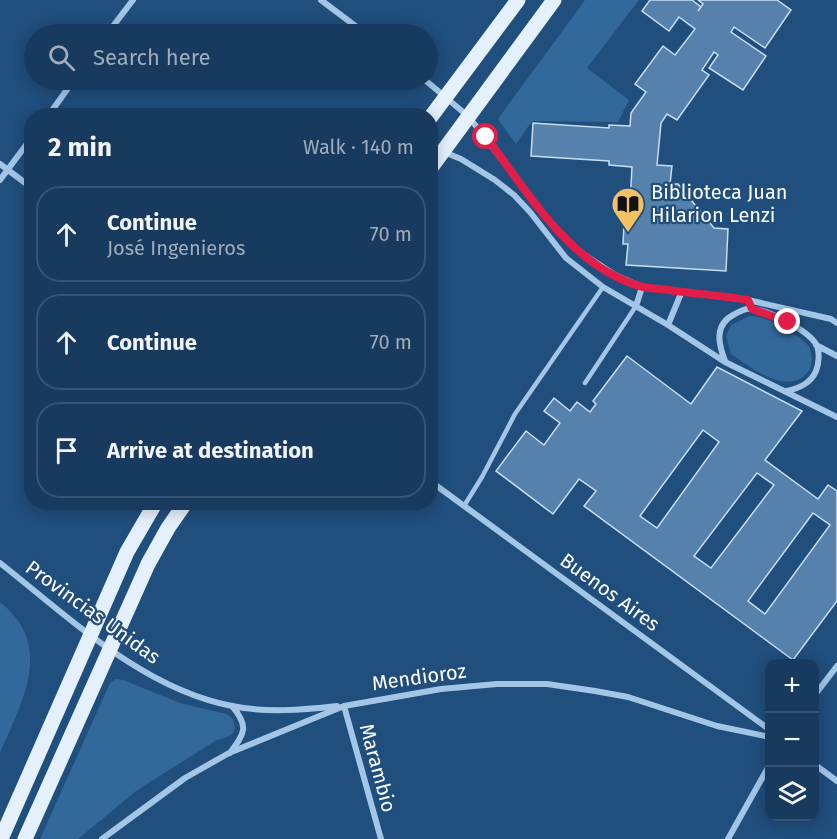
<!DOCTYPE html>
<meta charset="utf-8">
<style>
body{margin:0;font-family:"Fira Sans",sans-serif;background:#254567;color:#f1f3f6}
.controls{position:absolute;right:18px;bottom:18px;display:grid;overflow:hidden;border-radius:12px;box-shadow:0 3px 15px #0003}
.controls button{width:54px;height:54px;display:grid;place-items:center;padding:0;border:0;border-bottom:2px solid #365473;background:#183a5e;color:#f1f3f6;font:30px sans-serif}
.stop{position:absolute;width:18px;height:18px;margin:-14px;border:4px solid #e11d48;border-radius:50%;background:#fff}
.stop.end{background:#e11d48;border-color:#fff;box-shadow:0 2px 6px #0008}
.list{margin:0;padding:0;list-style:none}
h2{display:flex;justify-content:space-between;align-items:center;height:78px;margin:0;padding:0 24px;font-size:26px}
h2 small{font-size:20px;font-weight:400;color:#9fadbc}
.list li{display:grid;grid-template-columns:39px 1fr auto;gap:18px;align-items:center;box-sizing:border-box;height:96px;margin:0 12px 12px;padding:0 12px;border:2px solid #365473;border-radius:24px}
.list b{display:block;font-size:22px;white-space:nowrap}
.list p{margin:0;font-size:20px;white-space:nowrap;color:#9fadbc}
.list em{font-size:20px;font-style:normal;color:#9fadbc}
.icon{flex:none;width:33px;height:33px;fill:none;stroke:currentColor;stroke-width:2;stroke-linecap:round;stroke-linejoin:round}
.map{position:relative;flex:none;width:837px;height:839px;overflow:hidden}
.search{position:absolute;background:#183a5e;box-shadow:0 3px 15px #0003;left:24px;top:24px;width:414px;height:66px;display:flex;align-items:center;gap:15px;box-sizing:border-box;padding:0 21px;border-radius:33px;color:#9fadbc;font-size:22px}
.panel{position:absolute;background:#183a5e;box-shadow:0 3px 15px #0003;left:24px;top:108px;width:414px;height:402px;border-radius:24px}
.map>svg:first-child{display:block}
.green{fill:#33689b}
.building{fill:#5581ac;stroke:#c7def5;stroke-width:1.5;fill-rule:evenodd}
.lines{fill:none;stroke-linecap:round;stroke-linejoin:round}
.service{stroke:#a3c6e7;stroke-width:4.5}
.minor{stroke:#a3c6e7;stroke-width:6}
.primary{stroke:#e5f0fd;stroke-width:15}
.route{stroke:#e11d48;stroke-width:8}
.labels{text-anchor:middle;stroke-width:4.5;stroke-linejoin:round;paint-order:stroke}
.poi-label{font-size:20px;fill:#fff;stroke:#204e7d;text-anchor:start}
.street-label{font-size:20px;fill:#fff;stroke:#204e7d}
</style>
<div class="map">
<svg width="837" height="839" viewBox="0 0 837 839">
<rect width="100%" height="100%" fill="#204e7d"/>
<path class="green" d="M585,0h54l-52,68 42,32 -11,22 -86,-1 -16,23 -18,-25z
M750,316c20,1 44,16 59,30 4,11 5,22 -5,30 -22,17 -55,-10 -73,-22l-5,-18 5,-11z
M0,602c55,43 22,100 0,151z
M116,679l7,1 57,23 46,11 7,5 2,9 -3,7 -17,6 -79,50 -58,48h-38l70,-156z"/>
<path class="building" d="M650,0h42l9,7 -3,4 5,-7 -5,-4h79l14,10 -26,38 -31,-21 -3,5 35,24 -23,34 -34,-22 9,-13 -4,-3 -12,18 7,5 -32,45 -10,-6 -6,9 -4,42 15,1 -2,18h8l36,44 14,1 -2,42 -100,-6 2,-21h-5l2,-40h5l2,-37 -23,-2v-4l-78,-5 2,-33 76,5v-3l21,1 1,-13 15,-21 -11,-8 28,-38 12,9 20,-26 -16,-12 -10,14 -27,-20z
M627,356l64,48 26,-37 85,44 -37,49 53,39 10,-14 9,6v110l-44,59 -209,-154 12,-15 -17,-12 -26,35 -57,-43 30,-40 18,14 16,-22 -16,-12 10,-13 16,13 7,-9 13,10 6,-8 -3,-3zM703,430l16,12 -62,86 -17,-12zM757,473l17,12 -63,83 -17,-12zM813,513l17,12 -65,89 -17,-13z"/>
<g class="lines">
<path class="service" d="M585,383l51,-77
M464,506l18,-29 33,-63 88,-127"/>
<path class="minor" d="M321,0l45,34
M107,34l26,-34
M425,80l44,37 83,108 25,25 38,25 27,12 106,13 83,19 6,4
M48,116l26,-36
M444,152l17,7 34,21 19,15 16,17 36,46 37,29 65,38 57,37 112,55
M0,164l32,24
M0,180l32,-43
M636,306l6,-19
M668,325l14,-34
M816,345l21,11
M725,361c-7,-18 -11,-37 10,-47 5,-3 12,-6 17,-5 17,1 55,21 64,35 4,7 3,20 0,27 -5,12 -18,18 -30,20
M430,481l340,249
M0,563c70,55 143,126 232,143 35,7 70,4 105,0
M814,696l23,-30
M344,706l37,133
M230,753c14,-19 20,-26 2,-47
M814,764l23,17
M102,839l83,-61 44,-25 115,-47 97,-17 56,-5h50l48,7 33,6 89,29 53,11
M728,839l42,-75"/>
<path class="primary" d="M430,118l88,-118
M430,169l124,-169
M1,839l126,-287 29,-50
M25,839l123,-275 20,-36 18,-26"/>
</g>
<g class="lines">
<path class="route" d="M486,137c41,54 86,132 157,150 10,2 22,2 32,4 24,3 49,5 73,9l4,9 36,13"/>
</g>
<defs>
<symbol id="library-pin" viewBox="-11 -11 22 30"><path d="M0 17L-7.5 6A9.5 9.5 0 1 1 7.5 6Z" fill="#f4c264" stroke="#204e7d"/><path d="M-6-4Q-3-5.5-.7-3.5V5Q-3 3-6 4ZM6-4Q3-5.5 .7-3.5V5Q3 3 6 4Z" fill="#111"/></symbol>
</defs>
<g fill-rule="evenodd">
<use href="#library-pin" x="609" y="185" width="38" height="52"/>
</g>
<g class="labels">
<g class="poi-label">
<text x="651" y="199">Biblioteca Juan<tspan x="651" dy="23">Hilarion Lenzi</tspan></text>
</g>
<g class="street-label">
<text transform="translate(610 592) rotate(36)" y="7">Buenos Aires</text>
<text transform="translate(93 612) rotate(36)" y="7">Provincias Unidas</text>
<text transform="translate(419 677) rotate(-8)" y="7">Mendioroz</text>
<text transform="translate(378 768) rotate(75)" y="7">Marambio</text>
</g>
</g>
</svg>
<div class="controls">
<button>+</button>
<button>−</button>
<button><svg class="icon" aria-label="layers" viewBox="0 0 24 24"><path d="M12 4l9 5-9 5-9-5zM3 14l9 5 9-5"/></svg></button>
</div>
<div class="stop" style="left:486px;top:137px"></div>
<div class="stop end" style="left:788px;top:322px"></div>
<div class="search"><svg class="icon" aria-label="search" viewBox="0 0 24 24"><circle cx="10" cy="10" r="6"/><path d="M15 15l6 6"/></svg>Search here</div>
<section class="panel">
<h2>2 min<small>Walk · 140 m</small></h2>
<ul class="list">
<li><svg class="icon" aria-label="ahead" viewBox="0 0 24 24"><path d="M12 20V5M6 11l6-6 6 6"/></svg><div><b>Continue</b><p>José Ingenieros</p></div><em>70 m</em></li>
<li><svg class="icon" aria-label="ahead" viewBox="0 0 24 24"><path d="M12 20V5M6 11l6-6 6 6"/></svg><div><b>Continue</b></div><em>70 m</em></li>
<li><svg class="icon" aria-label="arrive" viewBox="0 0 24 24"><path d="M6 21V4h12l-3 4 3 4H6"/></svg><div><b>Arrive at destination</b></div></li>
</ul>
</section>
</div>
